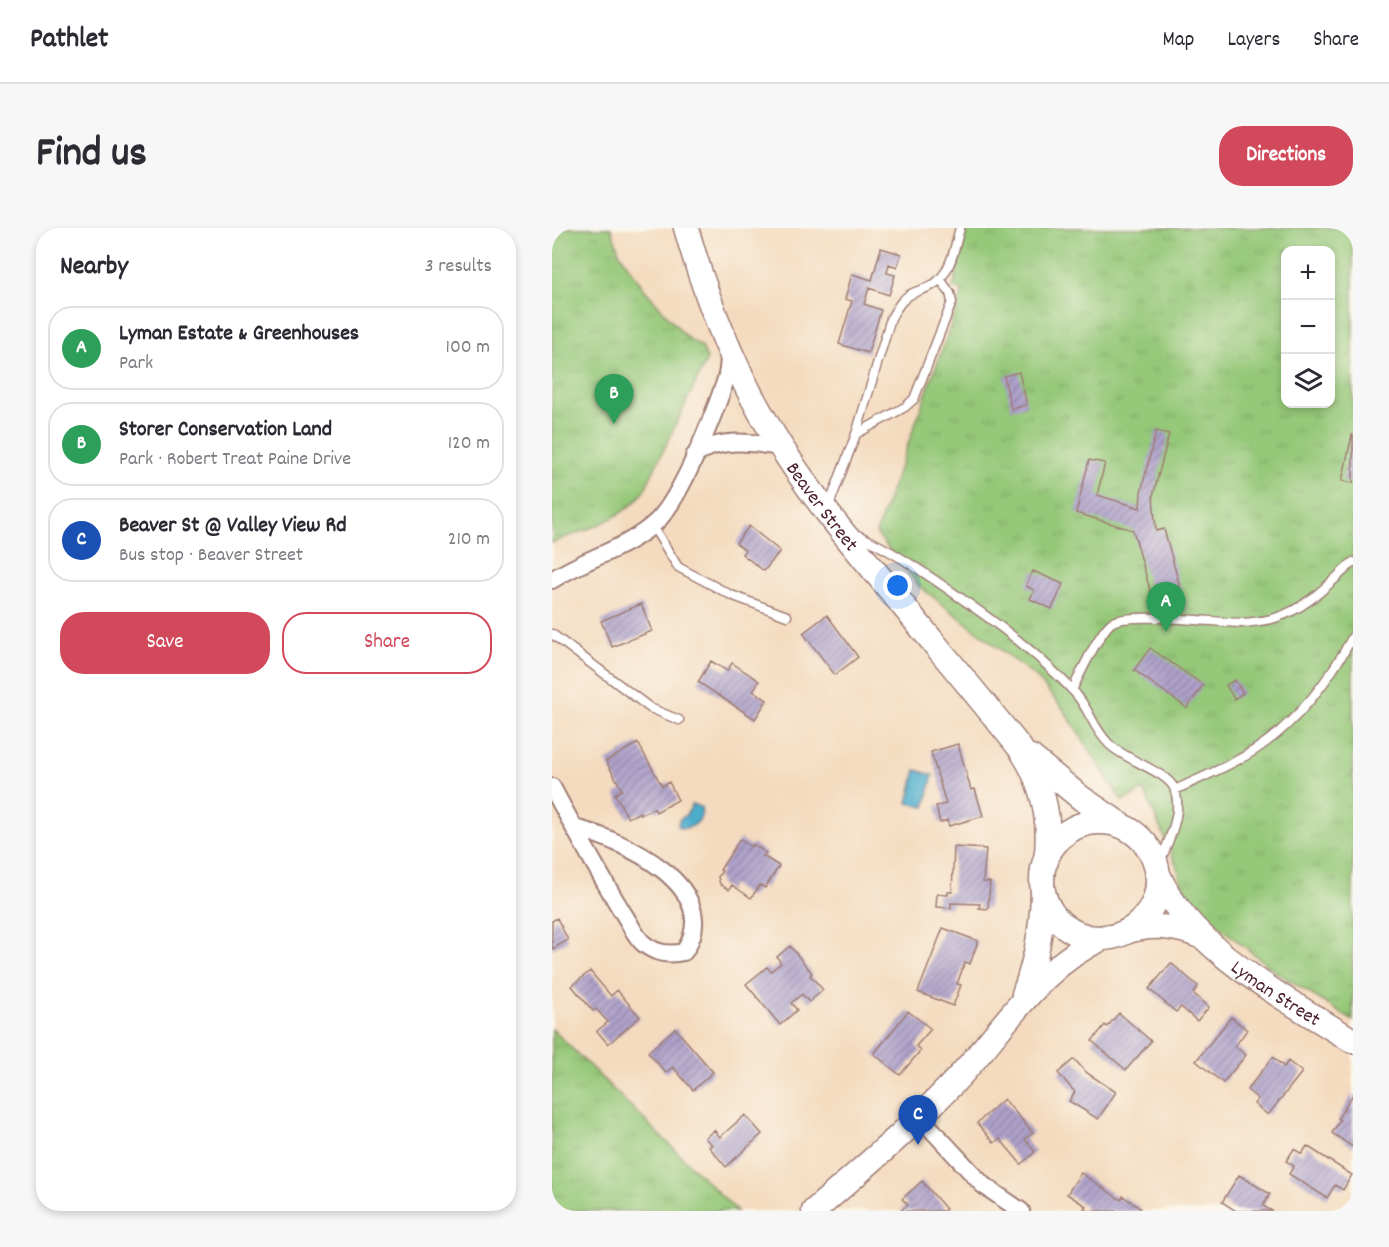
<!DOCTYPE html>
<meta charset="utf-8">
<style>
body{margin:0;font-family:Dekko,sans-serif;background:#f7f7f7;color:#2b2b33}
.controls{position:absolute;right:18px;top:18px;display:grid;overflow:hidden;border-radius:12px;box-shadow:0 3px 9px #0003}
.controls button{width:54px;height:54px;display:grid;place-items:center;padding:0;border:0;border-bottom:2px solid #e1e1e2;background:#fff;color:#2b2b33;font:30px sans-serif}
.you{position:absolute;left:346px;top:358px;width:21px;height:21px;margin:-15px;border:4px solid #fff;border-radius:50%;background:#1a73e8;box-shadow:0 0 0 9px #1a73e833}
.badge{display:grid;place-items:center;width:39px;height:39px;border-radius:50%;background:#d1495b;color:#fff;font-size:20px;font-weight:700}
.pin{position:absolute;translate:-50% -50px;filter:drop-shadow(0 2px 3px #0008)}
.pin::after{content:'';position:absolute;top:32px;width:21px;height:18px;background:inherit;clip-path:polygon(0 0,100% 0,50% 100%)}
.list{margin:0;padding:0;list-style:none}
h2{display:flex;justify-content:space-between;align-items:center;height:78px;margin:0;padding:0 24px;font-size:26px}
h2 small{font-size:20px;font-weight:400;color:#7c7c81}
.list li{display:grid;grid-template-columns:39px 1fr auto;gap:18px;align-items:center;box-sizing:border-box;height:84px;margin:0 12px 12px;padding:0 12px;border:2px solid #e1e1e2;border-radius:24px}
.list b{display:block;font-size:22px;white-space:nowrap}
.list p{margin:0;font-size:20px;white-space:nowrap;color:#7c7c81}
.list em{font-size:20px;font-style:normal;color:#7c7c81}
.actions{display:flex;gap:12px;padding:18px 24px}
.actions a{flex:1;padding:14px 0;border:2px solid #d1495b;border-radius:24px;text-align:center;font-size:21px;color:#d1495b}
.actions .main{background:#d1495b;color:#fff}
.icon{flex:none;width:33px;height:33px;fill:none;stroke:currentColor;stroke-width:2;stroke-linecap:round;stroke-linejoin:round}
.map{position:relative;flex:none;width:801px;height:983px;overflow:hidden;border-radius:24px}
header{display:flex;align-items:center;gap:36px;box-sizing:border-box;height:84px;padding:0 30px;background:#fff;border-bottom:2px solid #e1e1e2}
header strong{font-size:28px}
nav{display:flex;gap:33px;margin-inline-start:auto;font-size:21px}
.intro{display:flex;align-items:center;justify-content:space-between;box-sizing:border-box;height:144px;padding:0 36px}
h1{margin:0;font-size:42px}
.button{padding:15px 27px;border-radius:24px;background:#d1495b;color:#fff;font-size:21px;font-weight:700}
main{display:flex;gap:36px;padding:0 36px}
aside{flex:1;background:#fff;border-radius:24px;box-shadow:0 3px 9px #0003}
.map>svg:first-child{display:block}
.park{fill:url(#park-tufts);stroke:#707452;stroke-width:1.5;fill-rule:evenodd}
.water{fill:#4dadcc;stroke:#4c667c;stroke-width:1.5}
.building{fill:url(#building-hatch)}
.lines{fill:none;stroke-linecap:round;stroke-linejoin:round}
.lane-casing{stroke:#9f7d75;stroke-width:11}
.street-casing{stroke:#9f7d75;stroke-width:20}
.secondary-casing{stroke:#9f7d75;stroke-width:27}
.lane{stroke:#fff;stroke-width:8}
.street{stroke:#fff;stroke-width:16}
.secondary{stroke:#fff;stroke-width:24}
.labels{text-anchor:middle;stroke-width:4.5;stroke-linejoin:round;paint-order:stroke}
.street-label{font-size:20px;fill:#4a1f2b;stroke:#fbf7ec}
</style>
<header>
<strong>Pathlet</strong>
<nav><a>Map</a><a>Layers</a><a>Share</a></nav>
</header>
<div class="intro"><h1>Find us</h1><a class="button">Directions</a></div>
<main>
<aside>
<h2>Nearby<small>3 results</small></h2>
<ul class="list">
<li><span class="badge" style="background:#2e9e5b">A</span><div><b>Lyman Estate &amp; Greenhouses</b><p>Park</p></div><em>100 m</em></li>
<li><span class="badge" style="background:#2e9e5b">B</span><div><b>Storer Conservation Land</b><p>Park · Robert Treat Paine Drive</p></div><em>120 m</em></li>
<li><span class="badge" style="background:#1a4fb4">C</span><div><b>Beaver St @ Valley View Rd</b><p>Bus stop · Beaver Street</p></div><em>210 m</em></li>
</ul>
<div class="actions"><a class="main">Save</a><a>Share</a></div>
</aside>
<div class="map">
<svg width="801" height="983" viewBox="0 0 801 983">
<defs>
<pattern id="park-tufts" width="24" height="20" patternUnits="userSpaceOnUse" patternTransform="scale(1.5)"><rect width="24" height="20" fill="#95c878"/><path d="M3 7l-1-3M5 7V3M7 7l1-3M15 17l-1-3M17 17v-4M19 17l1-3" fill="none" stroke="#82ab68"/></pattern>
<pattern id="building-hatch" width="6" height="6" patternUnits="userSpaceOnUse" patternTransform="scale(1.5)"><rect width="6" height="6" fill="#aea1ca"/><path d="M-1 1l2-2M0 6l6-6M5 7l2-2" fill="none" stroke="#9083a4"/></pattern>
</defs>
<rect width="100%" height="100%" fill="#fbf7ec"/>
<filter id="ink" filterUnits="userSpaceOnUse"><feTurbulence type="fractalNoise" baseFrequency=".0167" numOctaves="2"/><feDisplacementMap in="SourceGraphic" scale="12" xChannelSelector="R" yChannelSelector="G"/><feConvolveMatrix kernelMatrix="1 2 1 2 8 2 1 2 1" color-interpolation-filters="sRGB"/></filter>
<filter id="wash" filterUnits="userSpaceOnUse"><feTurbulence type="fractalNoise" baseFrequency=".008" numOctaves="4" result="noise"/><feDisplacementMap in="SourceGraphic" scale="24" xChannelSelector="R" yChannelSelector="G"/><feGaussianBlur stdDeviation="1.35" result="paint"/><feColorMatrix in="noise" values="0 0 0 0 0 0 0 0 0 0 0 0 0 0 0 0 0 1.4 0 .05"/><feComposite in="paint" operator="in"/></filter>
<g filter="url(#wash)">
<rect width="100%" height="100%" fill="#f4dbbf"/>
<path class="park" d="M0,0h59l9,26 25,36 41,47 16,10 5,12 -62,130c-19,31 -62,41 -93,54z
M415,0h386v793l-77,-49 -77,-62 -17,-25 -5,-18 -33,-77 -22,11 -58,-91 -27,-32 -118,-92 -43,-53 87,-242 -10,-3zM734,22h44v154h-44z
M0,801l185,182h-185z"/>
<path class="water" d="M364,542l17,5 -8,32 -17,-4z
M141,576l8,3c3,14 -8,22 -21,21l-2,-3 1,-5 7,-5z"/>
<g id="blocks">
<path class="building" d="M329,20l20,6 -4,13 -8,-3 -2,9 8,2 -6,20 -20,-7 -5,16 17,6 -13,43 -29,-9 13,-43 -7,-2 7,-25 20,6z
M467,144l8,33 -16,4 -7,-33z
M604,203l13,3 -16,62 3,35 8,-2 22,80 -30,2 -23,-81 -57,-17 13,-53 16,3 -8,32 43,13 1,-16z
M800,207h1v48l-11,-2z
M197,298l31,25 -16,20 -22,-17 3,-4 -9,-7z
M481,343l30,13 -11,25 -22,-10 4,-9 -8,-4z
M89,376l11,27 -40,16 -11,-26z
M275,387l31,42 -23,18 -32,-42z
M598,420l53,37 -16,23 -53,-38z
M159,433l16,10 5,-8 27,18 -6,10 14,9 -12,19 -57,-37z
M683,452l8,13 -9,6 -8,-14z
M86,515l24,43 7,-4 9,18 -22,12 -2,-4 -13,7 -1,-3 -12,6 -13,-24 7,-4 -16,-29z
M406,516l13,46 4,-1 8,27 -34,10 -2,-6 -7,3 -4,-17 10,-2 -15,-52z
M188,611l11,8 2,-3 13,9 -3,3 16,10 -14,22 -5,-3 -9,13 -19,-13 -3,5 -9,-6 -2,-7 4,-6 -2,-1z
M402,619l32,2 -3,33h7l-2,27 -9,-1 1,-4 -29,-1v5l-15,-1 1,-13 11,1v-3h4z
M5,690l11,22 -16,9v-28z
M391,700l35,13 -8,23 -5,-2 -8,22 4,1 -8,21 -35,-14z
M238,718l22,27 -2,2 13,15 -14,12 -7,-8 -11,9 6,7 -17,15 -34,-41 21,-17 4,4 10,-8 -4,-6z
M619,735l27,23 -5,7 16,14 -12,14 -16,-14 -5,5 -27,-23z
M38,743l21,25 6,-6 23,27 -32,27 -11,-13 11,-9 -12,-13 -3,2 -21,-25z
M356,783l23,18 -15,17 5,4 -21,25 -26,-21z
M567,785l32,28 -25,29 -34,-29 13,-16 2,2z
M679,789l16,13 -12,16 11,9 -23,28 -27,-22z
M123,800l38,44 -20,18 -20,-23 -7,6 -18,-21z
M721,829l11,10 4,-6 14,11 -34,43 -14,-11 4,-5 -11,-9z
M522,831l13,14 29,19 -18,27 -29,-18 6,-9 -17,-19z
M801,866v53l-21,-14 8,-13 -2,-2z
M452,871l29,34 -8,6 10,13 -14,12 -21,-25 -6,4 -17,-20z
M193,887l17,19 -36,33 -17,-20 3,-2 -7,-7 9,-8 6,7z
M755,918l45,29 -9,15 -8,-5 -8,13 -38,-24 5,-8 -8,-5 8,-12 8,5z
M529,945l40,27 2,-4 17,12 -2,3h-50l-4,-3 2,-2 -19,-12z
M687,947l31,19 -7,12 9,5h-36l-14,-9z
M370,953l24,28 -3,2h-43l8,-6 -6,-6z"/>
</g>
</g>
<g filter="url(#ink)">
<use href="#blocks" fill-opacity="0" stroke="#9f7d75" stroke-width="1.5"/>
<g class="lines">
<defs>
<path id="lane" d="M304,206l49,-27 9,-8 38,-97 -2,-9 -10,-14
M276,280l28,-74 35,-116c6,-10 11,-20 22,-25 9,-4 18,-5 25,-12 14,-13 17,-36 22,-53
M100,297l26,42 53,28 56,21
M301,305c37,16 69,38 102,61 43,30 84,60 120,99 14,15 18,36 35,52 16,15 57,27 64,43 11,26 -9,58 -17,83
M0,406l98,74 29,12
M520,462c9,-17 26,-56 39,-67 15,-12 109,0 132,0 10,-1 23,-2 32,-5 31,-9 55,-35 78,-56
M623,562c19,-9 40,-18 59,-28 54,-27 91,-74 119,-126"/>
<path id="street" d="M142,228c24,-19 58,-14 86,-9
M0,352c33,-22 76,-31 105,-59 24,-23 55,-102 67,-136 4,-10 5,-21 5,-32
M0,559c23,43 46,85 71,126 7,10 12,24 21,31 13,10 24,11 40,8 43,-64 -62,-113 -110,-124
M368,889l63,68 38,26"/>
<g id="secondary">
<path id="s1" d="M134,0c20,70 46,138 84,201 33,56 75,107 117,157 44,54 89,107 133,162 23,34 32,71 26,113"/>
<path d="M479,529l50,41 37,25"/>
<circle cx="548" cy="652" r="58"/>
<path id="s2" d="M606,646c29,73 130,126 195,167"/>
<path d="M576,703c25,-7 47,-5 72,5"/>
<path d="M472,766c12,-32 18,-66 19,-101"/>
<path d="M262,983c48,-42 97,-83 141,-130 48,-50 84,-116 150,-144"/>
</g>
</defs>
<use href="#lane" class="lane-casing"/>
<use href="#street" class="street-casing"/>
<use href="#secondary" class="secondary-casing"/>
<use href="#lane" class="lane"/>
<use href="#street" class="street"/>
<use href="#secondary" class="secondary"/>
</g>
</g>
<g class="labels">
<g class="street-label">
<text dy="7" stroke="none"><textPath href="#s1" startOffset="312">Beaver Street</textPath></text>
<text dy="7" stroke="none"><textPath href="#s2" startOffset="170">Lyman Street</textPath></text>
</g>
</g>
</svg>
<div class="controls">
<button>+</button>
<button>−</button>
<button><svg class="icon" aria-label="layers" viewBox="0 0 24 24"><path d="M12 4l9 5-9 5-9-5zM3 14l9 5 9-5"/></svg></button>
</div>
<div class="you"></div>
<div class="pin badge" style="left:614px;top:404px;background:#2e9e5b">A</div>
<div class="pin badge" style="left:62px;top:196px;background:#2e9e5b">B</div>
<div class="pin badge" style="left:366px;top:917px;background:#1a4fb4">C</div>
</div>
</main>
